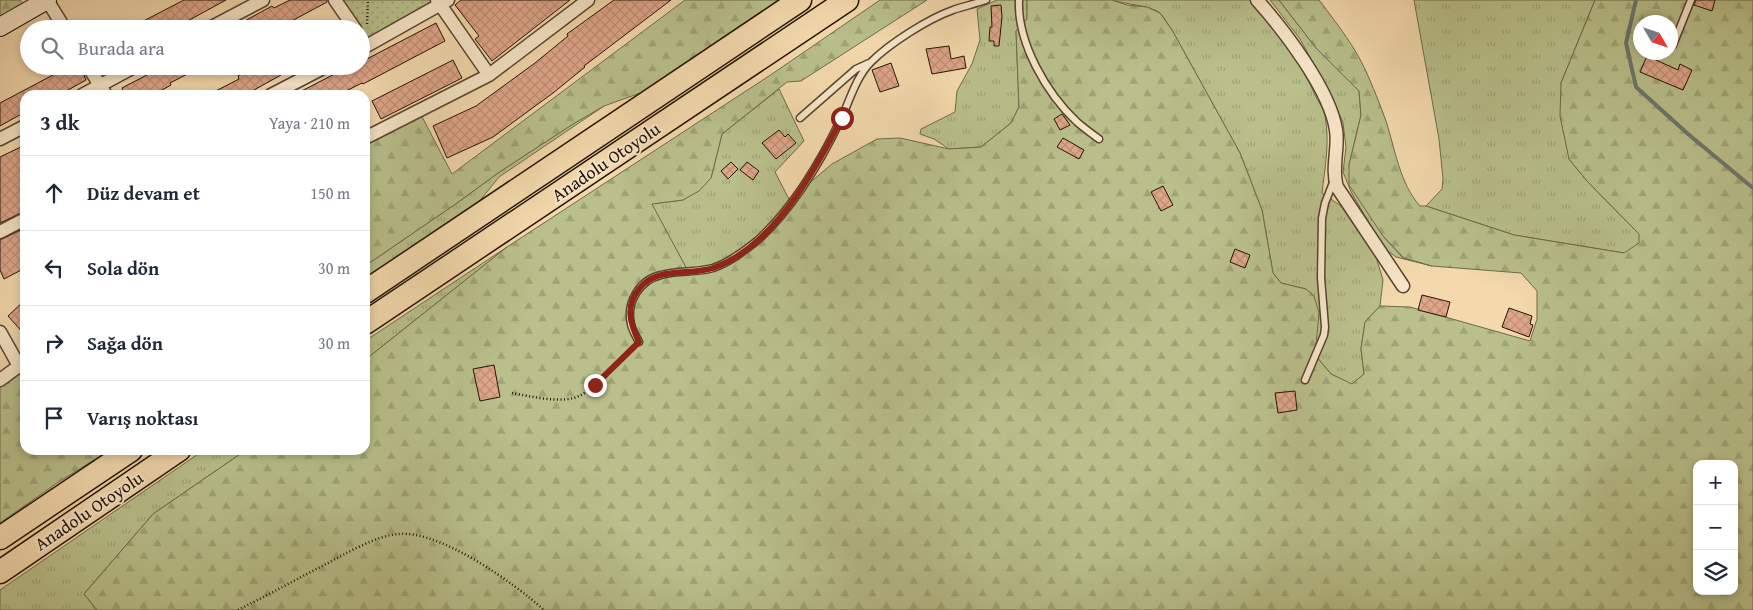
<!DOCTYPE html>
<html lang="tr">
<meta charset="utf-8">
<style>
body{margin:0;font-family:"Gentium Book Plus",serif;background:#f6f6f7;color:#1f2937}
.controls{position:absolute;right:15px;bottom:15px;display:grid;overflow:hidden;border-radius:10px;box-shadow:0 2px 8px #0003}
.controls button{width:45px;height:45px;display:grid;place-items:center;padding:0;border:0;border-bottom:1px solid #e0e1e3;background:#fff;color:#1f2937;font:25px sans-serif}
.compass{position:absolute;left:1633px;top:15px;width:45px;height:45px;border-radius:50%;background:#fff;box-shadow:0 2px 8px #0003;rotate:129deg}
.stop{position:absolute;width:15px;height:15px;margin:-11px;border:4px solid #8f2418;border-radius:50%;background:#fff}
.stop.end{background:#8f2418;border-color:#fff;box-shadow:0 1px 5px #0008}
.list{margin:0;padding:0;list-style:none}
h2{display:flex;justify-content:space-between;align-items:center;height:65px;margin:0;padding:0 20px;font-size:21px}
h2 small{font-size:16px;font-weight:400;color:#747a83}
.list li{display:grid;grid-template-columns:32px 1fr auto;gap:15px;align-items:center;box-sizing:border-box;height:75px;padding:0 20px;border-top:1px solid #e0e1e3}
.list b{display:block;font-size:19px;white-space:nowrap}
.list em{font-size:16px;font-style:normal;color:#747a83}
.icon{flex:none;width:28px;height:28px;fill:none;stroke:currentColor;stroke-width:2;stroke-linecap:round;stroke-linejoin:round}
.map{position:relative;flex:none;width:1753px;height:610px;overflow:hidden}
.search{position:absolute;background:#fff;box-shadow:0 2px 8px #0003;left:20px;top:20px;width:350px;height:55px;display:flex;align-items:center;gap:12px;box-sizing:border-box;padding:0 18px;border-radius:28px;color:#747a83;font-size:19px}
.panel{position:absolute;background:#fff;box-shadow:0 2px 8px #0003;left:20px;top:90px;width:350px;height:365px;border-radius:15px}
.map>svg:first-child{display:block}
.grass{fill:url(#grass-tufts);stroke:#6e6a4a}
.forest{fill:url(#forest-firs);stroke:#6e6a4a;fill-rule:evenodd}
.park{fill:url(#park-dots);stroke:#6e6a4a}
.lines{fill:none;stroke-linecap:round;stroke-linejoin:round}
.stream{stroke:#6c776d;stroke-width:4}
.building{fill:url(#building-cross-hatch);stroke:#231308}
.service-casing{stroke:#574431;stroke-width:9}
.minor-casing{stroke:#574431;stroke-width:15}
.secondary-casing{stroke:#231308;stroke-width:20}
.motorway-casing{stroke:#231308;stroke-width:25}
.path{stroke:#231308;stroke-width:2.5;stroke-dasharray:1 2.5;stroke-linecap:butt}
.service{stroke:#f7e6c9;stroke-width:6}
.minor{stroke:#f7e6c9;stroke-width:12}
.secondary{stroke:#f7e6c9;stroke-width:18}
.motorway{stroke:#f3d9ac;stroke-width:22}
.route{stroke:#8f2418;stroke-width:6}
.labels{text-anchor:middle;stroke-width:4;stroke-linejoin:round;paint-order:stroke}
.street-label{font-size:18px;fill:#231308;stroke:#f7e6c9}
</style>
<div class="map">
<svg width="1753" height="610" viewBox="0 0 1753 610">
<defs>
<pattern id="grass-tufts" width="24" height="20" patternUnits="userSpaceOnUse" patternTransform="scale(1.25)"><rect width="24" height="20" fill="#b9c08b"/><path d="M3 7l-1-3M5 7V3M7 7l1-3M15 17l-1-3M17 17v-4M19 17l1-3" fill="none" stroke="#9fa476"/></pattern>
<pattern id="forest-firs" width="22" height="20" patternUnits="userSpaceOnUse" patternTransform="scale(1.25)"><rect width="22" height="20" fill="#b9c08b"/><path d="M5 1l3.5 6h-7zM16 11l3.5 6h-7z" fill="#9fa476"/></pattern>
<pattern id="park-dots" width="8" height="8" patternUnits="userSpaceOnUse" patternTransform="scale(1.25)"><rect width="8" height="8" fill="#b9c08b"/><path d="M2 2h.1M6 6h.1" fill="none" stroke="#9fa476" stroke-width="1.8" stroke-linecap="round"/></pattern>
<pattern id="building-cross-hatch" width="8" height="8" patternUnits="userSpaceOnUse" patternTransform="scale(1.25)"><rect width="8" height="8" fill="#dfa68a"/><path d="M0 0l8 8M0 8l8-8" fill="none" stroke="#bf8e76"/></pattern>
</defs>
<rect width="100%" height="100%" fill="#f3d9ac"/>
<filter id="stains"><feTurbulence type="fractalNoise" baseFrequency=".004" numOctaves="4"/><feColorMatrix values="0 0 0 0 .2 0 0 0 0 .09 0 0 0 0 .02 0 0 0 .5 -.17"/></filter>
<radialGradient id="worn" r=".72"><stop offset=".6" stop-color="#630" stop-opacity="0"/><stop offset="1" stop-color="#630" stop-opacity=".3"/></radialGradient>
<path class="grass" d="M997,0h30v19l-11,12 3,76 -8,16 -30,24 -32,2 -15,-10 -14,-5 1,-5 34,-17 2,-21 15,-27 8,-24 -3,-31z
M1112,0h138c27,28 51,63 67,99 3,5 7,11 8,17 5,26 0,51 -3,77l19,13 35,51 7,23 -3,26 -15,16 -4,27 3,25 -12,11 -21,-11 -16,-19 -9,-66 -25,-6 -8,-10 -11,-63 -22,-57 -68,-123c-4,-5 -8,-13 -12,-17 -8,-7 -36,-9 -48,-13z
M1270,0h9l37,48 43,43 2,24 -12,50 34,71 20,22 29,8 -36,-9 -12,-9 -32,-54 -9,-22 3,-25 -3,-24 -12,-28 -31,-56z
M1414,0h181l-34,83 8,76 18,22 52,53 19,10 -34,9 -110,-18 -88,-29 16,-17 1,-10 -4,-40z
M779,89l25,52 -29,31 16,31 -8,11 -47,43 -47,16 -38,-69 32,-4 28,-22 11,-44z
M604,106l-105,71 -25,31 -109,72v-14l92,-63 41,-30 75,-49z
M507,247l-142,113v-19z
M204,450h42l-93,64 -69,80 13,16h-97v-20z"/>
<path class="forest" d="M0,0h20l8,11 -28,16z
M685,0h93l-132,91 -42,15 -31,18 -75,49 -41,30 -92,63v-128l54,-27 33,63z
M880,0h47l-126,81 -14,1 -65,52 -11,44 -12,13 -16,9 -31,4 37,69 24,-5 45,-29 42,-48 32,-27 45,-25 23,-1 49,11 32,-2 30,-24 8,-16 -3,-76 11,-12v-19h85l15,5 20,2 13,6 12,17 68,123 22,57 11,63 8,10 25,6 8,7 5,17 -4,42 16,19 21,10 12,-10 -3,-25 4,-27 15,-16 30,1 120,34 7,-22v-28l-16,-18 -89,-7 -28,-8 -21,-22 -34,-51v-20l12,-50 -2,-24 -43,-43 -37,-48h40c19,25 38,49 50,78 6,14 12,29 17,43 9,28 14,63 34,85h6l88,29 110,18 15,-10v-9l-52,-53 -18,-22 -9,-43 1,-33 34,-83h158v610h-1656l-13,-16 69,-80 93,-64h119v-90l142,-113 265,-173zM1640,22h30v30h-30zM1697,464h37v127h-37z
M25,361v89h85l-53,33 -57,40v-143z"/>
<path class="park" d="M335,0h102l-70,46 -6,-8v-9h-6z"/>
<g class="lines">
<path class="stream" d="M1636,0l-10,43 10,44 52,47 65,54"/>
</g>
<path class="building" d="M184,0h42l-53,29h-45z
M290,0h37v2l-41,22 -1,-2 -13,7h-42l42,-23 2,2z
M461,0h109l-78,61 -17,-22 4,-3 -24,-31z
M614,0h57l-87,66 1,1 -32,26 -60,44 -46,21 -14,-32 43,-20 59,-43 33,-27 -1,-2z
M1696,0h19l-3,11 -18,-6z
M1001,5l1,12 -3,29h-5v-5h-5l1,-14h2l-1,-21z
M436,23l9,18 -82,43 -1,-1 -24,12h-44l56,-29h11v-4z
M949,46l2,13 13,-3 2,12 -34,6 -6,-25z
M1647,56l31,14 2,-6 12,6 -9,20 -43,-18z
M453,60l9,18 -81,41 -9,-18z
M891,63l8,23 -19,6 -8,-22z
M70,66h10l6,14 -27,15h-34v17l-25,14v-23z
M164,66h39l-33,17 1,2 -18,10h-27l-4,-7z
M256,66h21l4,9 -36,20h-37l31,-16 -1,-3z
M1062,114l8,11 -10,5 -6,-11z
M779,130l6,7 3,-3 8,9 -20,16 -14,-16z
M1063,138l21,12 -5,9 -22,-12z
M25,145v66l-25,12v-66z
M731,162l7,7 -10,10 -7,-8z
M747,162l12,9 -6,9 -13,-10z
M1163,186l10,19 -12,6 -10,-19z
M25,228v40l-21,11 -4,-9v-30z
M1235,249l15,6 -5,13 -15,-6z
M1422,295l28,7 -4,15 -28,-7z
M25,300v35l-17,-19z
M1509,308l23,8 -2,8 3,1 -4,12 -27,-10z
M494,365l6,32 -20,4 -7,-32z
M1295,391l2,19 -19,3 -3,-20z"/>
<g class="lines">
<defs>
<path id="service" d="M1019,0c-2,43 28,94 58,122 7,6 15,12 22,17
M1673,45l18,-45
M800,118l56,-49 13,-6
M639,342c-3,-6 -7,-12 -8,-18 -5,-21 8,-44 30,-49 17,-5 35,-2 52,-7 17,-6 31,-17 45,-28 36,-33 62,-77 83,-121 9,-19 15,-42 30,-57 19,-19 57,-43 82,-52 11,-4 22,-6 33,-10
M1305,380l19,-45 1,-8 -4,-49 1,-60 3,-15 9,-23"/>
<path id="minor" d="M47,0l18,29
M335,0l20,29
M437,0l52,75
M1257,0c27,30 73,90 79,130 3,19 -5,38 1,57l66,99
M208,29l55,-29
M361,49l87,-49
M88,66l18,29
M82,95l54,-29
M271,95l56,-29
M365,138l124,-63 99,-75
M0,139l25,-13
M0,232l25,-13
M0,332l19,34 -19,14"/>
<path id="secondary" d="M0,27l47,-27"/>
<path id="motorway" d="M365,292l435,-292
M365,323l482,-323
M0,538l131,-88
M0,572l179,-122"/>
</defs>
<use href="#service" class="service-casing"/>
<use href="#minor" class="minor-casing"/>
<use href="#secondary" class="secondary-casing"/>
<use href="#motorway" class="motorway-casing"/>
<path class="path" d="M367,24l1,-24
M512,393c18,3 52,12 69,2 19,-10 36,-32 51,-47
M238,610c30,-15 59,-31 88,-46 19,-10 51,-29 73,-30 41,-4 115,49 145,76"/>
<use href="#service" class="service"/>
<use href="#minor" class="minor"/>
<use href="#secondary" class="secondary"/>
<use href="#motorway" class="motorway"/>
</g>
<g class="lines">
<path class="route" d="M595,385l44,-43c-9,-19 -14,-36 0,-53 17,-23 50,-13 74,-21 60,-20 101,-97 129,-150"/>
</g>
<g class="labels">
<g class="street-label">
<text transform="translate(606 162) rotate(-34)" y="6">Anadolu Otoyolu</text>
<text transform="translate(89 511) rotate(-34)" y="6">Anadolu Otoyolu</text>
</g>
</g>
<rect width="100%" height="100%" filter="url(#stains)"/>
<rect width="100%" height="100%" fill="url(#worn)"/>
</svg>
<div class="controls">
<button>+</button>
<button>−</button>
<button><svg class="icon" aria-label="layers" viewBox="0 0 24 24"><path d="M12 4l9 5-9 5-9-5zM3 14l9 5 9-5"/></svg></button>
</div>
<svg class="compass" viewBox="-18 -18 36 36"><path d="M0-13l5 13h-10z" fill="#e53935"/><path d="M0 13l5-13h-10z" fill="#747a83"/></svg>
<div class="stop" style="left:842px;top:118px"></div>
<div class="stop end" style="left:595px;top:385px"></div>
<div class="search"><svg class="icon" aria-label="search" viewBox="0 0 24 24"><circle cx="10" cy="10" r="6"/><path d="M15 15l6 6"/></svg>Burada ara</div>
<section class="panel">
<h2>3 dk<small>Yaya · 210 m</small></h2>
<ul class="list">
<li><svg class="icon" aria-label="ahead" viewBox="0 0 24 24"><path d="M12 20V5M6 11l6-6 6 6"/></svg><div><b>Düz devam et</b></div><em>150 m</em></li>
<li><svg class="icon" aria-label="left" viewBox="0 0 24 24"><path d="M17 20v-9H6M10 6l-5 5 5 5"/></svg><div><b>Sola dön</b></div><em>30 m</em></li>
<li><svg class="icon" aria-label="right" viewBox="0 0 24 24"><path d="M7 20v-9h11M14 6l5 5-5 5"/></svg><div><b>Sağa dön</b></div><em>30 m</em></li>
<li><svg class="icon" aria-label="arrive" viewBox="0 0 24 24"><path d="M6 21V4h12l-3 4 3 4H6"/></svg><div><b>Varış noktası</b></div></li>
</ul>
</section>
</div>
